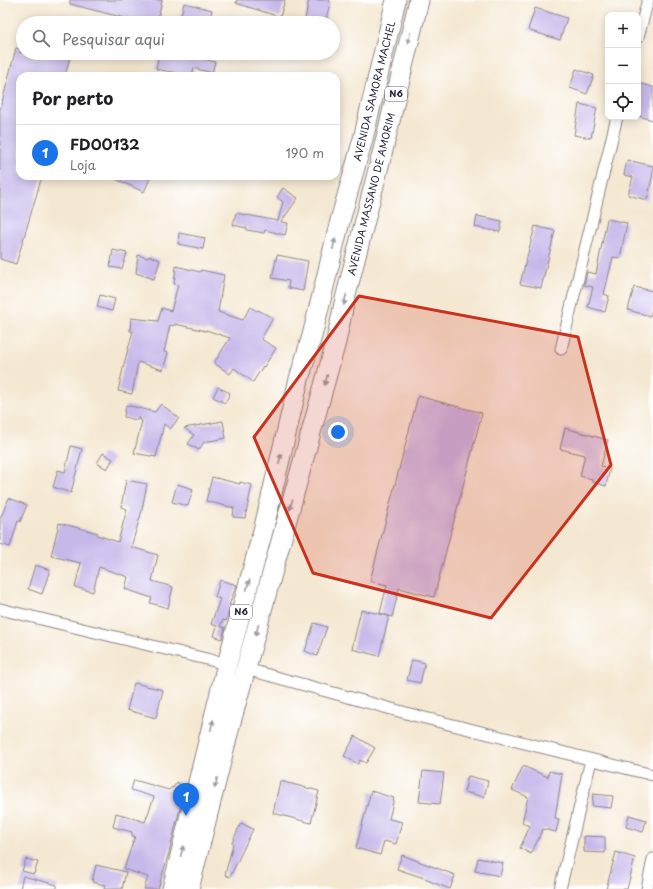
<!DOCTYPE html>
<html lang="pt">
<meta charset="utf-8">
<style>
body{margin:0;font-family:"Playpen Sans",sans-serif;background:#f2f2f2;color:#202124}
.controls{position:absolute;right:12px;top:12px;display:grid;overflow:hidden;border-radius:8px;box-shadow:0 2px 10px #0003}
.controls button{width:36px;height:36px;display:grid;place-items:center;padding:0;border:0;border-bottom:1px solid #e0e0e0;background:#fff;color:#202124;font:20px sans-serif}
.you{position:absolute;left:338px;top:432px;width:14px;height:14px;margin:-10px;border:3px solid #fff;border-radius:50%;background:#1a73e8;box-shadow:0 0 0 6px #1a73e833}
.badge{display:grid;place-items:center;width:26px;height:26px;border-radius:50%;background:#1a73e8;color:#fff;font-size:13px;font-weight:700}
.pin{position:absolute;translate:-50% -33px;filter:drop-shadow(0 1px 2px #0008)}
.pin::after{content:'';position:absolute;top:21px;width:14px;height:12px;background:inherit;clip-path:polygon(0 0,100% 0,50% 100%)}
.list{margin:0;padding:0;list-style:none}
h2{display:flex;justify-content:space-between;align-items:center;height:52px;margin:0;padding:0 16px;font-size:17px}
h2 small{font-size:13px;font-weight:400;color:#757577}
.list li{display:grid;grid-template-columns:26px 1fr auto;gap:12px;align-items:center;box-sizing:border-box;height:56px;padding:0 16px;border-top:1px solid #e0e0e0}
.list b{display:block;font-size:15px;white-space:nowrap}
.list p{margin:0;font-size:13px;white-space:nowrap;color:#757577}
.list em{font-size:13px;font-style:normal;color:#757577}
.icon{flex:none;width:22px;height:22px;fill:none;stroke:currentColor;stroke-width:2;stroke-linecap:round;stroke-linejoin:round}
.map{position:relative;flex:none;width:653px;height:889px;overflow:hidden}
.search{position:absolute;background:#fff;box-shadow:0 2px 10px #0003;left:16px;top:16px;width:324px;height:44px;display:flex;align-items:center;gap:10px;box-sizing:border-box;padding:0 14px;border-radius:22px;color:#757577;font-size:15px}
.panel{position:absolute;background:#fff;box-shadow:0 2px 10px #0003;left:16px;top:72px;width:324px;height:108px;border-radius:12px}
.map>svg:first-child{display:block}
.building{fill:#c7b8ea}
.lines{fill:none;stroke-linecap:round;stroke-linejoin:round}
.minor-casing{stroke:#8c8586;stroke-width:13}
.trunk-casing{stroke:#8c8586;stroke-width:21}
.minor{stroke:#fff;stroke-width:11}
.trunk{stroke:#fff;stroke-width:19}
.oneway{fill:#9c9ca7}
.marked{fill:#c8321e;fill-opacity:0.2;stroke:#c8321e;stroke-width:3;stroke-linejoin:round}
.labels{text-anchor:middle;stroke-width:3;stroke-linejoin:round;paint-order:stroke}
.shield{fill:#fff;stroke:#646476;stroke-width:1}
.shield-label{font-size:9px;font-weight:bold;fill:#22223b}
.street-label{font-size:10px;fill:#22223b;stroke:#fff}
</style>
<div class="map">
<svg width="653" height="889" viewBox="0 0 653 889">
<rect width="100%" height="100%" fill="#fff"/>
<filter id="ink" filterUnits="userSpaceOnUse"><feTurbulence type="fractalNoise" baseFrequency=".025" numOctaves="2"/><feDisplacementMap in="SourceGraphic" scale="8" xChannelSelector="R" yChannelSelector="G"/><feConvolveMatrix kernelMatrix="1 2 1 2 8 2 1 2 1" color-interpolation-filters="sRGB"/></filter>
<filter id="wash" filterUnits="userSpaceOnUse"><feTurbulence type="fractalNoise" baseFrequency=".012" numOctaves="4" result="noise"/><feDisplacementMap in="SourceGraphic" scale="16" xChannelSelector="R" yChannelSelector="G"/><feGaussianBlur stdDeviation="0.9" result="paint"/><feColorMatrix in="noise" values="0 0 0 0 0 0 0 0 0 0 0 0 0 0 0 0 0 1.4 0 .05"/><feComposite in="paint" operator="in"/></filter>
<g filter="url(#wash)">
<rect width="100%" height="100%" fill="#f5e8d2"/>
<g id="blocks">
<path class="building" d="M70,0h92l-5,23h-13l-74,-19z
M237,0h48l-5,17 -44,-14z
M309,0h21l-1,3h1l-5,20 -20,-4z
M184,3l28,7 -3,13h-30z
M535,8l32,10 -7,22 -32,-10z
M16,48l4,1v4h51l-6,23h-45v100h22l-26,88 -16,-5v-149z
M159,53h41l-1,5 16,4 -3,11 -18,-5 -2,8 -36,-7z
M576,69l18,6 -7,19 -17,-6z
M638,83l15,4v33l-15,-4z
M579,104l18,4 -6,30 -17,-3z
M627,160l26,6v7l-6,27 -19,-5 5,-18 -9,-2z
M109,176h42l-7,16z
M283,188l15,10 -17,24 7,1 -3,12 -20,-5 -1,3 -17,-3v-2l-14,-3 3,-12 42,8 5,-19 -6,-5z
M477,216l25,5 -2,11 -25,-5z
M607,219l20,4 -7,35 -7,-1 -9,37 5,2 -4,16 -17,-5 5,-20 -9,-2 3,-13 9,2z
M535,226l20,5 -14,57 -21,-4z
M179,233l26,5 -2,11 -25,-5z
M113,250l14,3 -5,16 -12,-2z
M138,255l10,3 1,-2 11,4 -6,19 -18,-6z
M277,255l31,6 -5,30 -15,-3 1,-7 -17,-3z
M176,266l24,6 1,-2 23,5 -6,37 25,8 7,-13 7,4 1,-1 15,8 -12,21 15,9 -12,19 -1,-1 -10,16 -19,-14 -4,6 -16,-11 16,-25 -24,-8v1l-31,-7 -1,2 -4,-1 -6,27 4,1 -5,17 -25,-8 -6,32 -14,-3 6,-27 9,-33h-3l1,-13 27,3 4,-13 9,3 7,-26 -4,-1z
M634,287l19,4v15l-3,10 -22,-6z
M100,295l15,4 -3,12 -15,-4z
M218,387l12,6 -5,10 -12,-6z
M418,396l64,17 -48,184 -35,-9 -7,29 -12,-4 7,-28 -17,-4z
M161,404l18,14 -9,11 -6,-5 -8,33 -22,-4 8,-32 -3,-1v-3l-2,3 -13,-3 2,-12 29,7z
M223,421l3,17 -22,4 -5,8 -11,-6 6,-9 -10,-7z
M565,428l43,12 -7,26 9,2 -4,18 -14,-4v-3l-12,-3 5,-21 -25,-6z
M71,446l11,3 -11,44 -18,-6 5,-17 7,2z
M103,453l10,6 -6,10 -10,-6z
M212,477l28,7v-2l12,3 -7,33 -12,-1 1,-9 -28,-7z
M126,480l21,4 -6,30 -10,33 27,8 -6,26 21,6 -5,21 -18,-5 2,-5 -27,-9 3,-12 -29,-10 -6,25 -18,-5 6,-24 -30,-7 8,-33 39,10 -1,2 21,7 9,-33 -6,-2z
M177,484l16,5 -5,17 -16,-4z
M9,498l18,7 -7,17 -2,-1 -8,26 -10,-3v-25z
M35,565l15,5 -8,24 -14,-5z
M220,580l17,5 -8,20h2l-5,16 -3,-1 -3,6 5,2 -3,11 -8,-3 3,-10 -6,-2 9,-25 -5,-2z
M361,610l28,6 -10,40 -27,-7z
M314,623l13,4 -10,29 -12,-5z
M412,660l13,3 -5,20 -13,-3z
M134,683l29,7 -7,28 -29,-8z
M355,736l20,12 -9,15 -6,-3 -2,4 -14,-8z
M523,766l25,11 1,-6 13,3 -7,44 4,1 -3,13 -13,-3 -12,25 -11,-6 10,-22 -8,-3 6,-26 -16,-7z
M423,771l21,2 -4,31 -21,-2z
M468,776l20,5 -4,16 -20,-5z
M134,780l35,10 3,-3 1,1 4,-6 8,6 -16,65 -11,36h-14l4,-12 -24,-8 11,-33h-3v-4l-19,-5 3,-14 29,9 9,-25 -23,-7z
M280,781l39,10 -8,32 -38,-10z
M371,791l23,7 -5,21 13,3 -6,22 -12,-3 -4,14 -24,-7z
M593,794l20,2 -2,12 -19,-2z
M629,815l17,5 -3,12 -17,-5z
M241,823l12,6 -23,48 -5,-2 8,-31 -1,-1z
M584,836l21,1v16l-21,-1z
M616,852l19,6 -8,31h-21z
M402,855l53,20 -5,14 -21,-8 1,-1 -33,-11z
M478,858l25,5 -3,13 -25,-5z
M26,859l12,3 -4,12 -12,-3z
M96,865l30,7 -4,17h-18l1,-4 -13,-3z
M23,876l34,9v4h-37z"/>
</g>
</g>
<g filter="url(#ink)">
<use href="#blocks" fill-opacity="0" stroke="#8c8586" stroke-width="1"/>
<g class="lines">
<defs>
<path id="minor" d="M638,37l10,-37
M561,349l56,-232
M0,609l227,55
M246,669l171,47 236,59
M560,889l31,-129
M647,889l6,-30"/>
<path id="trunk" d="M172,889l55,-225 37,-137 35,-148 13,-43 29,-119 22,-78 33,-139
M189,889l42,-167 105,-380 9,-43 39,-153 35,-146"/>
</defs>
<use href="#minor" class="minor-casing"/>
<use href="#trunk" class="trunk-casing"/>
<use href="#minor" class="minor"/>
<use href="#trunk" class="trunk"/>
</g>
<defs><path id="oneway-solid" d="M-6-.8H1V-3.2L6.5 0L1 3.2V.8H-6Z"/></defs>
<g class="oneway">
<use href="#oneway-solid" transform="translate(409 38) rotate(103)"/>
<use href="#oneway-solid" transform="translate(334 244) rotate(-77)"/>
<use href="#oneway-solid" transform="translate(345 300) rotate(103)"/>
<use href="#oneway-solid" transform="translate(326 380) rotate(105)"/>
<use href="#oneway-solid" transform="translate(280 459) rotate(-77)"/>
<use href="#oneway-solid" transform="translate(291 505) rotate(105)"/>
<use href="#oneway-solid" transform="translate(248 585) rotate(-75)"/>
<use href="#oneway-solid" transform="translate(257 630) rotate(105)"/>
<use href="#oneway-solid" transform="translate(212 725) rotate(-76)"/>
<use href="#oneway-solid" transform="translate(216 783) rotate(104)"/>
<use href="#oneway-solid" transform="translate(182 851) rotate(-76)"/>
</g>
</g>
<path class="marked" d="M359,296l219,41 33,128 -120,153 -178,-45 -59,-136z"/>
<g class="labels">
<g class="shield">
<rect x="385" y="87" width="22" height="14" rx="3"/>
<rect x="230" y="605" width="22" height="14" rx="3"/>
</g>
<g class="shield-label">
<text x="396" y="97">N6</text>
<text x="241" y="615">N6</text>
</g>
<g class="street-label">
<text transform="translate(374 91) rotate(-76)" y="4">AVENIDA SAMORA MACHEL</text>
<text transform="translate(371 194) rotate(-76)" y="4">AVENIDA MASSANO DE AMORIM</text>
</g>
</g>
</svg>
<div class="controls">
<button>+</button>
<button>−</button>
<button><svg class="icon" aria-label="locate" viewBox="0 0 24 24"><circle cx="12" cy="12" r="6"/><path d="M12 2v4M12 18v4M2 12h4M18 12h4"/></svg></button>
</div>
<div class="you"></div>
<div class="pin badge" style="left:186px;top:816px">1</div>
<div class="search"><svg class="icon" aria-label="search" viewBox="0 0 24 24"><circle cx="10" cy="10" r="6"/><path d="M15 15l6 6"/></svg>Pesquisar aqui</div>
<section class="panel">
<h2>Por perto<small></small></h2>
<ul class="list">
<li><span class="badge">1</span><div><b>FD00132</b><p>Loja</p></div><em>190 m</em></li>
</ul>
</section>
</div>
